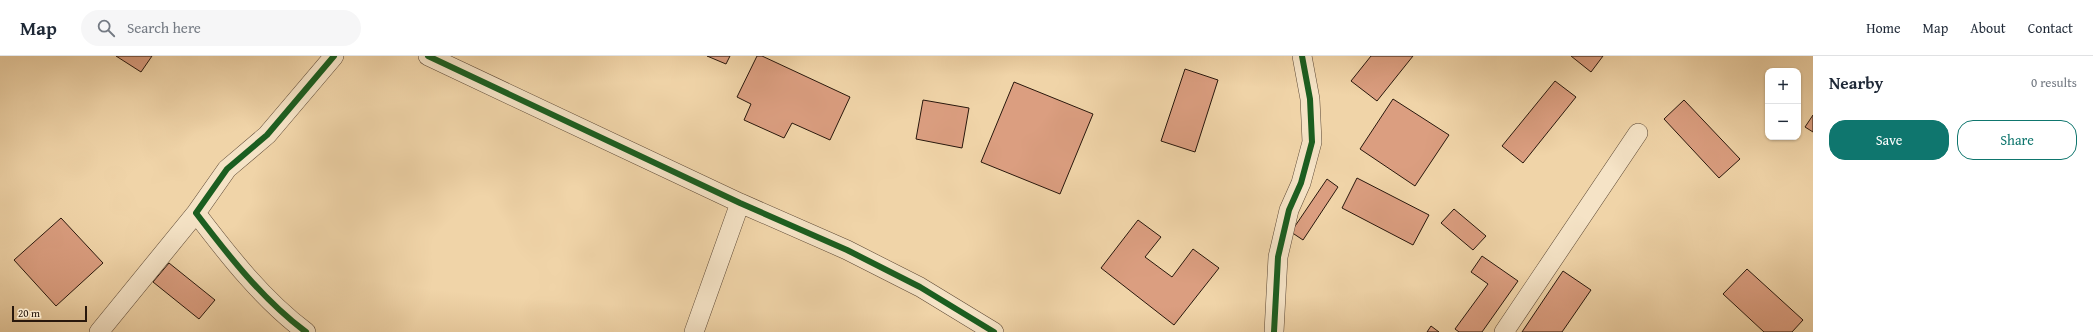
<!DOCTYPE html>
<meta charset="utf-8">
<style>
body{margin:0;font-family:"Gentium Book Plus",serif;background:#f6f6f7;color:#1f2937}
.controls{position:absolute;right:12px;top:12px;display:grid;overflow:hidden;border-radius:8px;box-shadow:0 1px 3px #0004}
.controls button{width:36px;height:36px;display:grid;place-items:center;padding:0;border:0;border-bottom:1px solid #e0e1e3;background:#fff;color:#1f2937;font:20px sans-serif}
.scale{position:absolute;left:12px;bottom:10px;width:75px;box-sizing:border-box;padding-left:4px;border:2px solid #28170c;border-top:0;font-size:11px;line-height:14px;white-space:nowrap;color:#28170c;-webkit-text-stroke:3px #f5e3c6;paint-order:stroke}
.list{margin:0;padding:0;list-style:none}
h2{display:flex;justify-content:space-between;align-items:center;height:52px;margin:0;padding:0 16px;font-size:17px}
h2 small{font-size:13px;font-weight:400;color:#747a83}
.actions{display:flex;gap:8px;padding:12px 16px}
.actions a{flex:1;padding:9px 0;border:1px solid #0f766e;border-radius:16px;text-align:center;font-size:14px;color:#0f766e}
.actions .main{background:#0f766e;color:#fff}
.icon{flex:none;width:22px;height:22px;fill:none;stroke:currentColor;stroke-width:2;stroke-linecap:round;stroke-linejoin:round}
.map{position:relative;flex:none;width:1813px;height:276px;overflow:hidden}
header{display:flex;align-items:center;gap:24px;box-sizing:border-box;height:56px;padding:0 20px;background:#fff;border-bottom:1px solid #e0e1e3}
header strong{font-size:19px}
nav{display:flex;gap:22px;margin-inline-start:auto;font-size:14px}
.search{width:280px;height:36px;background:#f6f6f7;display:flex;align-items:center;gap:10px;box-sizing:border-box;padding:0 14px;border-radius:22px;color:#747a83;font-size:15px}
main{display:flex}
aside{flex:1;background:#fff}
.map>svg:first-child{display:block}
.building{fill:#db9e80;stroke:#28170c}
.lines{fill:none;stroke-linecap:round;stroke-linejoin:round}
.street-casing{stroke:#5a4633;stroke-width:20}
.street{stroke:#f5e3c6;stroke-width:19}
.cycleway-casing{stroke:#f5e3c6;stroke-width:8}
.cycleway{stroke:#1b5e20;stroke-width:6}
</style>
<header>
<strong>Map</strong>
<div class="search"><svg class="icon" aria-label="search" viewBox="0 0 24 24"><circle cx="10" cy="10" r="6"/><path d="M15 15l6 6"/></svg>Search here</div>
<nav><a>Home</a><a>Map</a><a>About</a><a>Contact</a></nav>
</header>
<main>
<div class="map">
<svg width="1813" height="276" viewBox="0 0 1813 276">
<rect width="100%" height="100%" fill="#f0d4a8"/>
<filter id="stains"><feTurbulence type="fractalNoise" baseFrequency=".005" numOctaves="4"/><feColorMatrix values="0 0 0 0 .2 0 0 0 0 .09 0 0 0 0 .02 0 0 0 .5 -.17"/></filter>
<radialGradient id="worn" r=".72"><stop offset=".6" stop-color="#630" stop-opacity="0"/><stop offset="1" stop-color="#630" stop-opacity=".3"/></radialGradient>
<path class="building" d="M116,0h36l-11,16z
M707,0h23l-4,8z
M757,0h5l88,41 -20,43 -38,-17 -8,15 -40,-18 7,-16 -14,-7z
M1371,0h42l-36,45 -26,-20z
M1571,0h32l-12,16z
M1185,13l33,11 -23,72 -34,-11z
M1555,25l21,16 -53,66 -21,-17z
M1014,26l79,32 -33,80 -79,-32z
M1393,43l56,36 -34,51 -55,-37z
M923,44l46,8 -7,40 -46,-9z
M1684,44l56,59 -21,19 -55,-59z
M1813,59v17l-8,-5z
M1357,122l72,37 -16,30 -71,-37z
M1327,123l11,8 -35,53 -12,-8z
M1454,153l32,27 -13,14 -32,-27z
M61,162l42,45 -47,43 -42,-46z
M1138,164l23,17 -16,20 27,20 21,-28 26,19 -45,57 -73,-57z
M1482,200l36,25 -36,51h-23l-4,-3 33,-45 -17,-12z
M169,207l46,37 -16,19 -46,-37z
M1747,213l56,51 -11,12h-28l-41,-38z
M1563,215l28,19 -29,42h-40z
M1431,270l8,6h-12z"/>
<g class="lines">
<defs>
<path id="street" d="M428,0l312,147 107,47 73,37 74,45
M99,276l97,-119
M306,276c-43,-32 -78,-77 -110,-119l31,-44 40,-34 67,-79
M694,276l46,-129
M1274,276l4,-75 11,-47 12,-27 11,-41 -2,-43 -8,-43
M1504,276l134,-199"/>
</defs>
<use href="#street" class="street-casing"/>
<use href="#street" class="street"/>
<defs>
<path id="cycleway" d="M428,0l312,147 107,47 73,37 74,45
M306,276c-43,-32 -78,-77 -110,-119l31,-44 40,-34 67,-79
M1274,276l4,-75 11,-47 12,-27 11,-41 -2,-43 -8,-43"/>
</defs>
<use href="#cycleway" class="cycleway-casing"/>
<use href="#cycleway" class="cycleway"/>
</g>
<rect width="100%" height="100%" filter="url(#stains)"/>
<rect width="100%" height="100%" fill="url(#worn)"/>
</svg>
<div class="controls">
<button>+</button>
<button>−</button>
</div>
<div class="scale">20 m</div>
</div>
<aside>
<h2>Nearby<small>0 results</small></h2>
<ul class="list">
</ul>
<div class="actions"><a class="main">Save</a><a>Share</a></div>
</aside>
</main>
